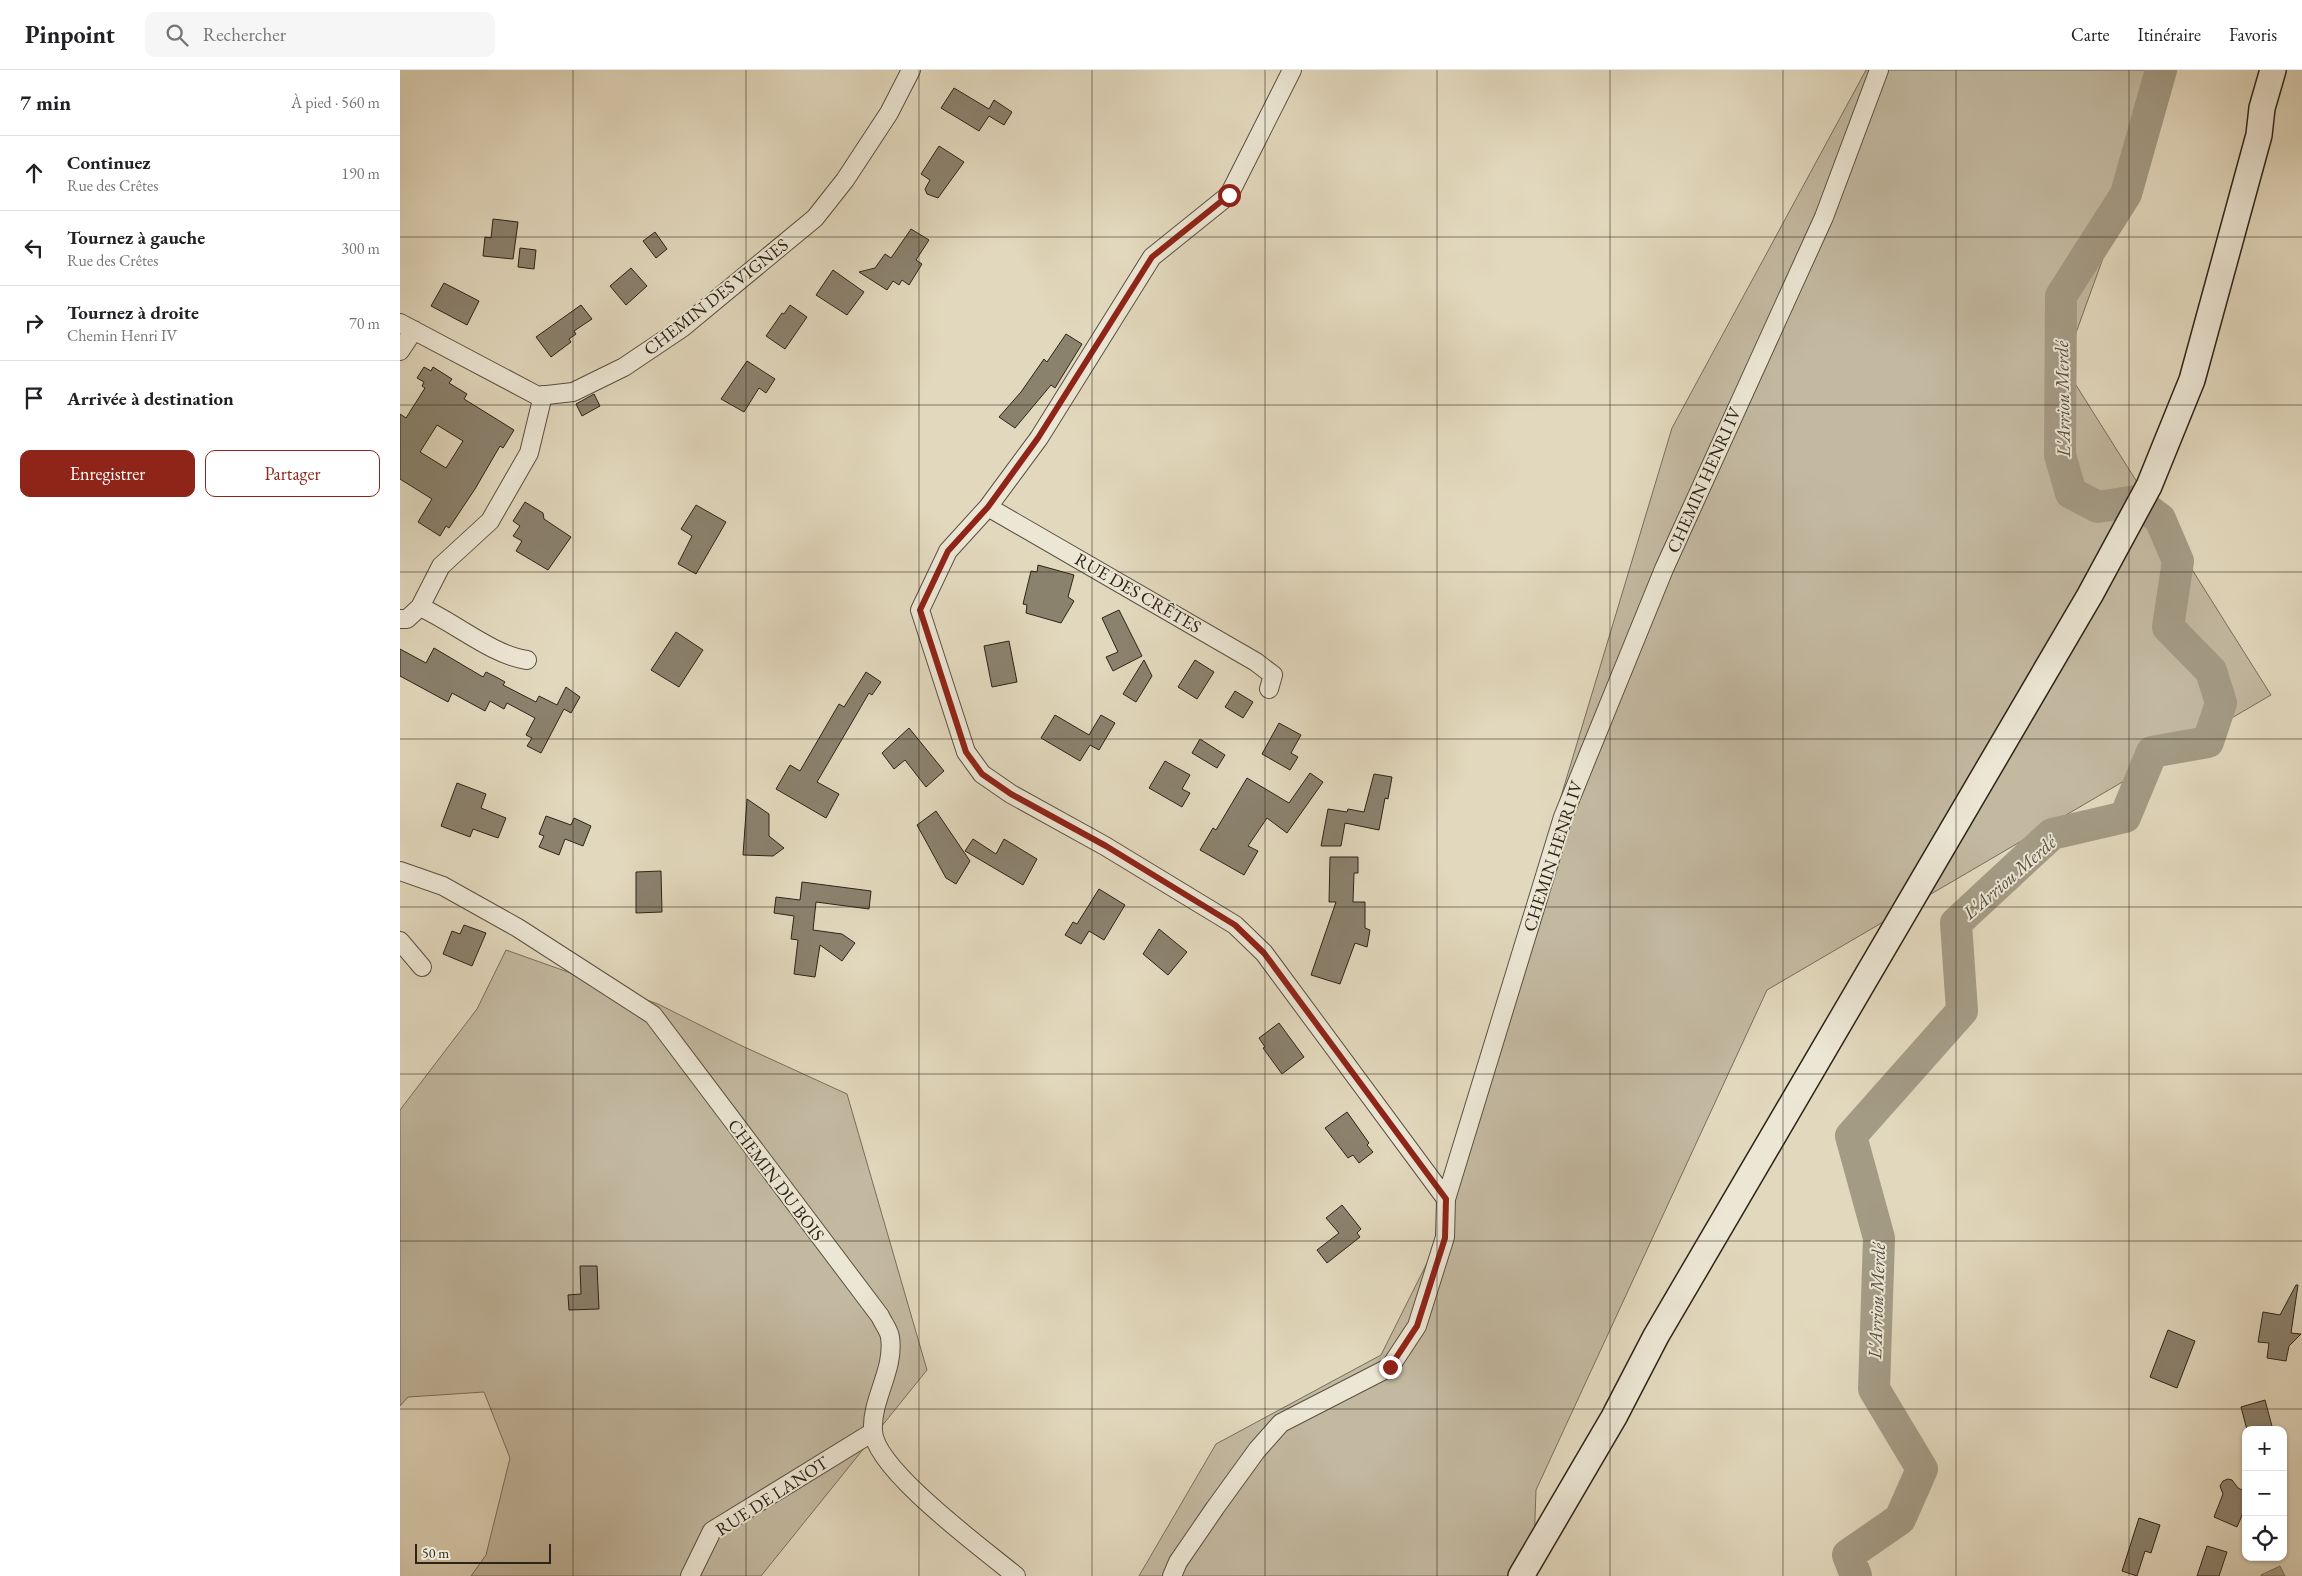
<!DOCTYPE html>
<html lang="fr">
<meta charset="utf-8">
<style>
body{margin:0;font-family:"EB Garamond",serif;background:#f6f6f6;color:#202124}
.controls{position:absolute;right:15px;bottom:15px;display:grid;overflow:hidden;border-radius:10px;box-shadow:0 1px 4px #0004}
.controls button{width:45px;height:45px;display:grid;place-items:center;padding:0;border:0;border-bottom:1px solid #e0e0e0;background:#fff;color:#202124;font:25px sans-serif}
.scale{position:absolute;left:15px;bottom:12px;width:136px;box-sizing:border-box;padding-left:5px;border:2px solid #2d2418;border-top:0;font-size:14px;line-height:18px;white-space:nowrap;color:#2d2418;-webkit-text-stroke:4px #ece6d4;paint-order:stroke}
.stop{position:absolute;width:15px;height:15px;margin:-11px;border:4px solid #8f2418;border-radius:50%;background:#fff}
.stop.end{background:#8f2418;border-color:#fff;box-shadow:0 1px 5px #0008}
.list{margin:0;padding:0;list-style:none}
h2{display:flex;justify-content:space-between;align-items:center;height:65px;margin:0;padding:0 20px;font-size:21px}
h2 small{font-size:16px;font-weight:400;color:#757577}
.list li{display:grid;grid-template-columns:32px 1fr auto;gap:15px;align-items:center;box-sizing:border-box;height:75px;padding:0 20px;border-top:1px solid #e0e0e0}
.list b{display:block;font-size:19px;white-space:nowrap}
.list p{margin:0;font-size:16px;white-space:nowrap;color:#757577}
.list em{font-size:16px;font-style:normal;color:#757577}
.actions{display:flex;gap:10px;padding:15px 20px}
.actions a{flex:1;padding:11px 0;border:1px solid #8f2418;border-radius:10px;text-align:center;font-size:18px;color:#8f2418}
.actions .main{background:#8f2418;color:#fff}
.icon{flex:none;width:28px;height:28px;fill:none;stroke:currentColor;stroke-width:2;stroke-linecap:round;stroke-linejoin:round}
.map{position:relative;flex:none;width:1902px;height:1506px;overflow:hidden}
header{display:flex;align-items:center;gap:30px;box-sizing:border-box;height:70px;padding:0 25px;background:#fff;border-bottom:1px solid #e0e0e0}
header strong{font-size:24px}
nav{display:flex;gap:28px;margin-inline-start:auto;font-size:18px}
.search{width:350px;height:45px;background:#f6f6f6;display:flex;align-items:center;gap:12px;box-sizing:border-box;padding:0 18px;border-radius:10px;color:#757577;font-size:19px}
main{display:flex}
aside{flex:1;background:#fff}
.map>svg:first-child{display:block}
.green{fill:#c3b9a1;stroke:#786e5c}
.water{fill:#a49b85;stroke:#746b59}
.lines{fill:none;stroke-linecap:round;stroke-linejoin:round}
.river{stroke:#a49b85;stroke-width:32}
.building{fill:#8b826e;stroke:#2d2418;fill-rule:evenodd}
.street-casing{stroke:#5a5141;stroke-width:20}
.secondary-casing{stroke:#2d2418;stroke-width:28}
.street{stroke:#ece6d4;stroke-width:18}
.secondary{stroke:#ece6d4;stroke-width:25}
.route{stroke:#8f2418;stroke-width:6}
.grid{fill:none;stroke:#2d2418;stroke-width:1;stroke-opacity:0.55}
.labels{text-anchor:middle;stroke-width:4;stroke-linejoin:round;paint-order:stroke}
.street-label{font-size:18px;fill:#2d2418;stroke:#ece6d4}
.water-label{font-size:19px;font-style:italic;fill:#574e3e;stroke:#ece6d4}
</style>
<header>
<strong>Pinpoint</strong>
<div class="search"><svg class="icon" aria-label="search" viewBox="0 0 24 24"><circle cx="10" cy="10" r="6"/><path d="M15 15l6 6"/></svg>Rechercher</div>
<nav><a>Carte</a><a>Itinéraire</a><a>Favoris</a></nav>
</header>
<main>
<aside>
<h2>7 min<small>À pied · 560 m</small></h2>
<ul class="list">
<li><svg class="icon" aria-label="ahead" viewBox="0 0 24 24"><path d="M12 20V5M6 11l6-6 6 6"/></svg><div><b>Continuez</b><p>Rue des Crêtes</p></div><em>190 m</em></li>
<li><svg class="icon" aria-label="left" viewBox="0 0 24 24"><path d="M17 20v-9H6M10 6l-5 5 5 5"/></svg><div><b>Tournez à gauche</b><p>Rue des Crêtes</p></div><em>300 m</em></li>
<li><svg class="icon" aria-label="right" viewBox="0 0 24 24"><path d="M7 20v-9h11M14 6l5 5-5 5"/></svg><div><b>Tournez à droite</b><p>Chemin Henri IV</p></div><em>70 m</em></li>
<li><svg class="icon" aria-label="arrive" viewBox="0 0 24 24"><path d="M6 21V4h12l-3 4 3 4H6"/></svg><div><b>Arrivée à destination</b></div></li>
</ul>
<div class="actions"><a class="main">Enregistrer</a><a>Partager</a></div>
</aside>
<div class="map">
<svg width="1902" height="1506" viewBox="0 0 1902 1506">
<rect width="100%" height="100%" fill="#e2d8bd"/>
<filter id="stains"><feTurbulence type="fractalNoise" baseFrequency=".004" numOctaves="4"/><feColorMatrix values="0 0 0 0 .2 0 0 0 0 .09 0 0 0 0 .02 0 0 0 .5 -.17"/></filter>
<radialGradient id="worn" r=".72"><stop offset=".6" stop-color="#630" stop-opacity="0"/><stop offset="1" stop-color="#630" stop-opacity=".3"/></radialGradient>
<path class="green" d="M1466,0h305l-107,296 207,329 -504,295 -231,500 -3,86h-394l77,-132 165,-89 52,-104 14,-76 225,-747z
M106,880l152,54 82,41 107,49 80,276 -166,206h-290l15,-21 24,-97 -26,-66 -76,5 -8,9v-296l77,-101z"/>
<path class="water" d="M1880,1496l5,10h-24v-1z"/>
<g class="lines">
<path class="river" d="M1456,1506l-8,-21 52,-36 22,-50 -48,-80 5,-151 -28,-102 111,-125 -6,-88 96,-89 73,-17 27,-65 56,-10 13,-39 -10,-32 -43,-44 10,-66 -18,-42 -24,-18 -38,6 -27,-14 -11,-38 1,-159 65,-102 35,-124"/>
</g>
<path class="building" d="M554,18l35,21 5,-9 18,12 -8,13 -15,-9 -10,15 -38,-23z
M539,76l25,16 -26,36 -11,-4 -2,-5 5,-9 -9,-6z
M93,149l25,3 -5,37 -30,-3 2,-19 6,1z
M511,159l18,11 -13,20 6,4 -13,21 -7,-5 -3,5 -6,-4 -6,9 -28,-18 16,-4 10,-14 6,4z
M255,162l12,17 -11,9 -13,-17z
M120,178l16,2 -2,19 -16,-2z
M231,198l16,18 -21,19 -16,-19z
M433,200l31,22 -17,23 -31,-20z
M44,213l35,18 -12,24 -36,-19z
M181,235l11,14 -18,12 2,3 -7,5 2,3 -20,15 -15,-20z
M390,235l17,12 -22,32 -19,-13 16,-23 2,1z
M666,264l16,10 -27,44 -4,-3 -36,43 -16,-11 22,-25 23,-33 3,3z
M347,291l28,18 -9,14 -7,-5 -15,24 -23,-13z
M24,297l7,4 2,-4 19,12 -3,4 18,11 -3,5 50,31 -11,18 -3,-2 -25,43 -26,39 -3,-2 -6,10 -22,-14 14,-23 -32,-20v-65l6,4 19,-30 -3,-2 2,-4 -7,-4zM37,355l26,16 -17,27 -26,-16z
M194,324l6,12 -18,10 -6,-12z
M125,432l18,11 1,6 27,18 -23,33 -32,-19 6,-10 -9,-5 7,-10 -7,-5z
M296,435l30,17 -30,52 -18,-10 14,-28 -11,-7z
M638,495l36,10 -6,22 6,4 -13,22 -35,-10 1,-8 -4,-1 8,-33 6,1z
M719,540l23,46 -29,15 -7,-14 12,-5 -16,-34z
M276,562l27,18 -24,37 -28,-17z
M609,571l8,41 -25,5 -8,-41z
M34,578l49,29 3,-5 12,6 7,4 -2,3 33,17 3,-6 18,9 9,-18 14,10 -9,16 -7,-4 -23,44 -14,-7 5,-8 -6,-3 9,-17 -28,-15 -3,6 -14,-8 -5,10 -33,-18 -4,9 -48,-26v-27l26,14z
M744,590l8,16 -16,26 -13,-8z
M795,590l19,12 -17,27 -19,-12z
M466,602l15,10 -9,13 -3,-2 -52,89 22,12 -13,24 -50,-29 14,-24 10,6 39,-67 5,3z
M835,621l18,11 -10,16 -18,-11z
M655,645l34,20 12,-20 14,8 -16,27 -9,-5 -10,16 -39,-23z
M879,653l22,12 -10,18 7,4 -8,13 -28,-16z
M509,658l35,43 -18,16 -21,-27 -11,9 -12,-16z
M800,669l25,16 -8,13 -25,-15z
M765,691l25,14 -8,14 8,4 -8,14 -33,-19z
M910,703l13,9 -36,51 -20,-15 -19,28 10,5 -14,24 -44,-25 13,-22 3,2 31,-52 42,25z
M974,704l18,3 -4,22 -3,-1 -6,32 -34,-7 -4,23h-20l7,-37 19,3 1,-3 16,3z
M57,713l29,11 -5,14 25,10 -8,20 -25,-9 -3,8 -29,-11z
M347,729l22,15v22l15,12 -11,8 -30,-1z
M536,741l34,50 -14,23 -10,-6 -29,-53z
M146,746l25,9 3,-7 17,8 -8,20 -18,-7 -6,16 -20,-8 5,-11 -5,-2z
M573,769l23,15 8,-15 33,20 -14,26 -58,-34z
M930,787h28v16h-4l-1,29h12v26l5,2 -3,17 -12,-4 -15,41 -29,-9 25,-73h-7z
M261,801l1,41 -26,1v-41z
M402,812l69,9 -2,18 -53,-7 -3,28 29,4 13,9 -13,18 -22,-16 -5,32 -21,-3 4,-34 -7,-1 3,-23 -20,-3 2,-16 24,3z
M699,819l26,16 -21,35 -15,-9 -8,13 -16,-9 8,-13 4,2z
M64,855l22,8 -14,33 -29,-12 9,-23 8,3z
M759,859l28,23 -19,23 -25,-21z
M879,953l25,34 -22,17 -19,-26 2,-1 -6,-9z
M947,1042l22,31 -2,2 6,7 -14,11 -6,-8 -5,3 -23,-30z
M942,1135l19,24 -4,4 3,4 -33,26 -10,-13 22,-17 -13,-15z
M180,1196h17l2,43 -30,1 -1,-15 13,-1z
M1896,1215h2l-7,48 10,1 -12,12 -3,15 -19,-3 2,-15 -11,-1 5,-30 17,3z
M1768,1260l27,11 -18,47 -27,-11z
M1865,1330l8,30h-26l-6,-23z
M1828,1409l4,1 6,8 8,4v14l-9,21 -23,-10 9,-23 -3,-8 3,-5z
M1739,1448l21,7 -9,28 -6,-2 -8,25 -15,-5z
M1807,1476l20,6 -8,24h-22z"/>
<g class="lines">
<defs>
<path id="street" d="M892,0l-63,125 -77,62 -113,181 -51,69 -40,44 -28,59 46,142 16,22 29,20 94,52 130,79 29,28 182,246
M0,253l138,73 35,-4 51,-25 58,-39 133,-110 30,-38 44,-67 22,-43
M0,281l14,-21
M588,437l268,155 17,13 -4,14
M20,537c34,15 72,48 107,53
M0,549h7l13,-12 21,-41 49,-45 39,-68 14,-58
M0,801l43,15 75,42 135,87 227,301c3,7 9,14 10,21 5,33 -19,62 -17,94 2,39 112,119 143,145
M0,871l22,26
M290,1506l22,-45 161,-99
M772,1506l6,-14 37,-54 42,-58 24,-27 109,-56 27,-41 28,-89 1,-38 117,-382 101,-248 160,-352 55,-147"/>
<path id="secondary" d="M1121,1506l93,-159 42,-81 434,-741 59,-109 43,-106 67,-245 3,-27 11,-38"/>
</defs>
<use href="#street" class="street-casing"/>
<use href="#secondary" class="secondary-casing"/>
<use href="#street" class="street"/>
<use href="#secondary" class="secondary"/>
</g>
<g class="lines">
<path class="route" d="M829,125l-77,62 -114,181 -50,69 -40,44 -28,59 46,142 16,22 29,20 95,52 129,79 29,28 182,246 -1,39 -28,88 -27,41"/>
</g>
<path class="grid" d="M173,0v1506M346,0v1506M519,0v1506M692,0v1506M865,0v1506M1037,0v1506M1210,0v1506M1383,0v1506M1556,0v1506M1729,0v1506M0,167h1902M0,335h1902M0,502h1902M0,669h1902M0,837h1902M0,1004h1902M0,1171h1902M0,1339h1902"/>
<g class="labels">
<g class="street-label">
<text transform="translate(316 227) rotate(-38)" y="6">CHEMIN DES VIGNES</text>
<text transform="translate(1304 410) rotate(-66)" y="6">CHEMIN HENRI IV</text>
<text transform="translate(738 523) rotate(30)" y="6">RUE DES CRÊTES</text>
<text transform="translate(1153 786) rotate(-72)" y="6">CHEMIN HENRI IV</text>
<text transform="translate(376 1110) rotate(53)" y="6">CHEMIN DU BOIS</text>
<text transform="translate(372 1426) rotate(-33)" y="6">RUE DE LANOT</text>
</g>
<g class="water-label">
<text transform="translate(1662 329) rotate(-91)" y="7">L'Arriou Merdé</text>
<text transform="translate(1609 807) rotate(-41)" y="7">L'Arriou Merdé</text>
<text transform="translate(1476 1231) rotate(-88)" y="7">L'Arriou Merdé</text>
</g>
</g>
<rect width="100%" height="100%" filter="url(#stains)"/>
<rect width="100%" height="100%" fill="url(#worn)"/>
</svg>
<div class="controls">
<button>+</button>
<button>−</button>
<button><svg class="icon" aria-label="locate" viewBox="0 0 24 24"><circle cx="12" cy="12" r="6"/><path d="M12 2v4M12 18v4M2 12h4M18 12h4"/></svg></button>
</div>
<div class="scale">50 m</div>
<div class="stop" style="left:829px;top:125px"></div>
<div class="stop end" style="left:990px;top:1297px"></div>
</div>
</main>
